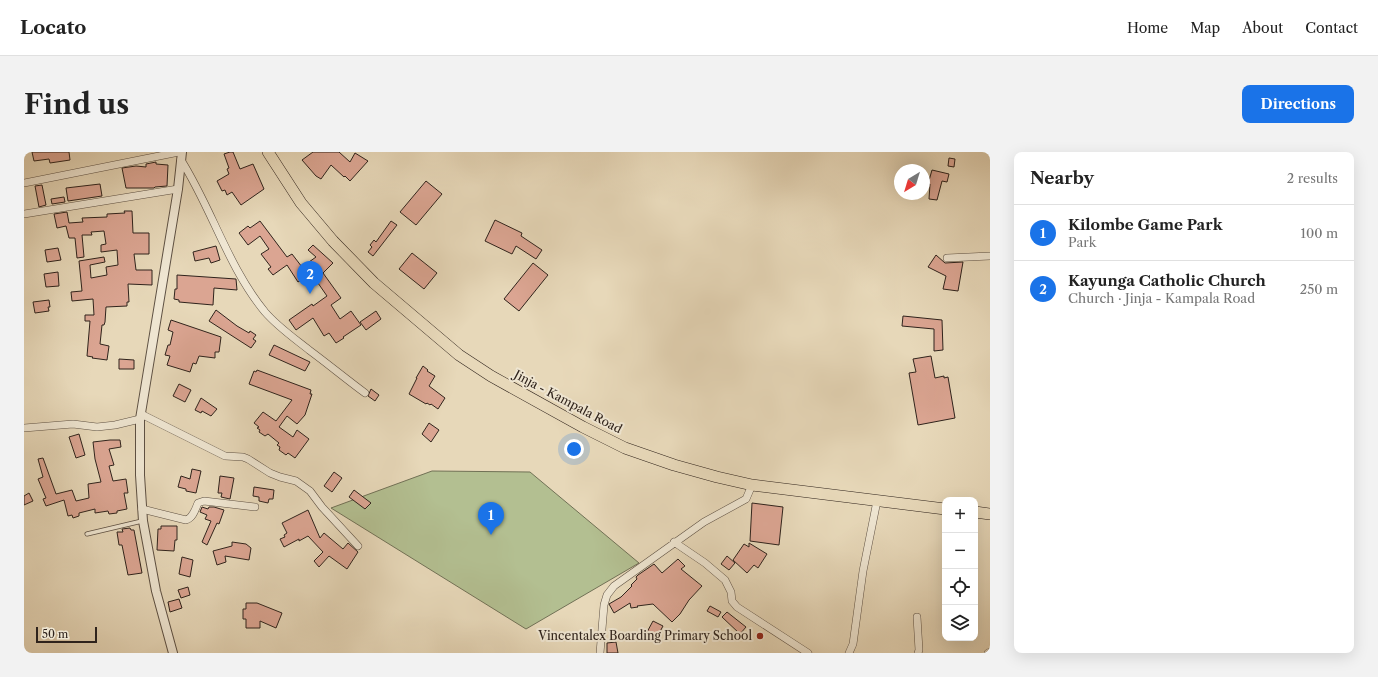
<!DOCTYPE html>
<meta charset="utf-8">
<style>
body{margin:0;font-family:"Libre Caslon Text",serif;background:#f2f2f2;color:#222}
.controls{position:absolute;right:12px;bottom:12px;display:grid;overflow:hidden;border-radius:8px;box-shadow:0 4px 16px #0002}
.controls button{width:36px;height:36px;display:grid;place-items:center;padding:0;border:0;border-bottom:1px solid #e0e0e0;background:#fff;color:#222;font:20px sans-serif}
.compass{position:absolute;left:870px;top:12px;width:36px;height:36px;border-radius:50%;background:#fff;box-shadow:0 4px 16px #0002;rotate:218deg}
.scale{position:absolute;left:12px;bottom:10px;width:61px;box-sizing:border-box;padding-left:4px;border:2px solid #2f231c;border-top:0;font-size:11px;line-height:14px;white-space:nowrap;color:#2f231c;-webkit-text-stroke:3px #efe6d2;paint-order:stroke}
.you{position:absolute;left:550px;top:297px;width:14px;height:14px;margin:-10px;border:3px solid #fff;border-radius:50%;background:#1a73e8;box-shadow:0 0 0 6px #1a73e833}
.badge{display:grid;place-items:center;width:26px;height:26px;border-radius:50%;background:#1a73e8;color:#fff;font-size:13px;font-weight:700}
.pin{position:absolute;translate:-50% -33px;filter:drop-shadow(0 1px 2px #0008)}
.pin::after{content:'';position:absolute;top:21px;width:14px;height:12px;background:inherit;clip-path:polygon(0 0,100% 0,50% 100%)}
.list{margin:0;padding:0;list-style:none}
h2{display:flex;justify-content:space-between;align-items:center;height:52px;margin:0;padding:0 16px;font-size:17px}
h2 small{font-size:13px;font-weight:400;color:#767676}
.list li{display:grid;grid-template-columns:26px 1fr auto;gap:12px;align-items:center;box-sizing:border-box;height:56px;padding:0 16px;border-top:1px solid #e0e0e0}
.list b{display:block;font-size:15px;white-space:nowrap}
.list p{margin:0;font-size:13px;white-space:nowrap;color:#767676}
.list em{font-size:13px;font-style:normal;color:#767676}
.icon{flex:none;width:22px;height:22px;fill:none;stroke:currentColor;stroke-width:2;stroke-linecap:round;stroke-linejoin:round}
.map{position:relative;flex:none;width:966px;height:501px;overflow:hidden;border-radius:8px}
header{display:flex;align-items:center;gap:24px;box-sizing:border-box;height:56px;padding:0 20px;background:#fff;border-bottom:1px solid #e0e0e0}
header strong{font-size:19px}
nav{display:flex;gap:22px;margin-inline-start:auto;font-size:14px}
.intro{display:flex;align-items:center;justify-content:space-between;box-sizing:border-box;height:96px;padding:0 24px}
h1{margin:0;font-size:28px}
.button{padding:10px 18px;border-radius:8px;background:#1a73e8;color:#fff;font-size:14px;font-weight:700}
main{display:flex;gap:24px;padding:0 24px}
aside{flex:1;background:#fff;border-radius:8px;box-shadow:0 4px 16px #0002}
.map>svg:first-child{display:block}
.green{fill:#b3bf91;stroke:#717156}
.building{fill:#dba592;stroke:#2f231c}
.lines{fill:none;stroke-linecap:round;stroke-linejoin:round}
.service-casing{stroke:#5d5043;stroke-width:5}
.minor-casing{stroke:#5d5043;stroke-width:8}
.tertiary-casing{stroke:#5d5043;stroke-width:10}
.trunk-casing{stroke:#2f231c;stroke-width:12}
.service{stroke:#efe6d2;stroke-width:3.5}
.minor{stroke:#efe6d2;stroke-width:7}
.tertiary{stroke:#efe6d2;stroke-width:8}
.trunk{stroke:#e7d8b9;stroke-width:11}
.poi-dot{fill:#8f2418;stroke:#efe6d2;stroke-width:1.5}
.labels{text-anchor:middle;stroke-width:4;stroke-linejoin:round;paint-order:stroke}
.street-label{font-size:12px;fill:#2f231c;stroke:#efe6d2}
.poi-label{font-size:12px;fill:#2f231c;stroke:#efe6d2;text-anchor:end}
</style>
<header>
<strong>Locato</strong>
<nav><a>Home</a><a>Map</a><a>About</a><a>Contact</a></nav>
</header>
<div class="intro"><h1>Find us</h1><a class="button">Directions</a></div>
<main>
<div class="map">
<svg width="966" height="501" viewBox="0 0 966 501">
<rect width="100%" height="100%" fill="#e7d8b9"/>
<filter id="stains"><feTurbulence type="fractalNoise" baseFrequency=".005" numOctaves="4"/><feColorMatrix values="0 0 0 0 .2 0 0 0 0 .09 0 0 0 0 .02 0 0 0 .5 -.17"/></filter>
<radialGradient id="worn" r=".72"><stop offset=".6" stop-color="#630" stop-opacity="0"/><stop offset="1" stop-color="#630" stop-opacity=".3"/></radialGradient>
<path class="green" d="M408,319l98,1 109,91 -113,66 -195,-121z"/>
<path class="building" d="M8,0h37l1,8 -20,3 -1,-4 -15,2z
M206,0h3l7,17 13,-5 11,25 -23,16 -9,-13 -5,3 -2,-5 -3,1 -5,-10 12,-7 -2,-5 2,-1 -5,-14z
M289,0h26l11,10 5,-9 13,8 -18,20 -5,-5 -1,1 -13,-12 -10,14 -5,-3 -14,-16z
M925,6l6,1 -1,8 -6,-1z
M132,10v2l12,1 -1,21 -12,1 -1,1h-28l-4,-20 14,-2 10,1v-3z
M908,18l17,4 -2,8 -5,-1 -5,19 -8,-1 1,-15h-2z
M402,29l16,13 -26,31 -16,-13z
M76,32l2,12 -34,5 -2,-13z
M18,33l4,20 -7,2 -4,-21z
M40,45l1,5 -13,2 -1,-5z
M100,59h8l1,22h16v21h-15l2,16h16v15l-24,-1 1,18h-2v4l-21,1 -1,15 -1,3h-2l-2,19 9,2 -2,14 -15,-2 1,-1 -6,-1 3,-35h-5v-6h9l-1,-16 -21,2 -1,-9 11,-1 -3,-30 25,-4 1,5 -15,3 1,13 16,-3 -1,-8 12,-2 -1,-15 -16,2v-7l5,-1 -2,-13 -13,1 1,3h-10l2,22 -7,1 -2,-20h-6l-3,-12 -9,2 -3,-14 13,-2 2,11 14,-1 -1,-4 25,-1v-3l18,-1z
M471,68l27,13 -1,3 21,14 -6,9 -20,-13 -4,8 -27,-13z
M236,69l27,36 5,-3 10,13 14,-10 -8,-7 5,-5 20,18 -10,10 18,25 -10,7 9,14 11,-8 10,14 -18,12 1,1 -8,5 -7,-10 -5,3 -11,-18 -17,12 -7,-10 23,-16 1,2 14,-10 -16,-23 -13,9 -11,-17 -14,10 -5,-6 3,-2 -10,-13 8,-5 -9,-13 -12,9 -9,-12 9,-7 2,2z
M367,69l6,4 -24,31 -5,-4 4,-5 -2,-2 4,-5 2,2z
M192,94l4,14 -9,3 -2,-5 -14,3 -2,-9z
M34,96l3,12 -14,2 -2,-12z
M388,101l25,20 -13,16 -25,-20z
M912,103l9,8 18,-1 -5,29 -15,-2 3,-13 -18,-9z
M509,111l15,12 -29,36 -15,-12z
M34,120l1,14 -13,1 -2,-13z
M153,123l59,4 1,11 -23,-2 -1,17 -34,-3v-2l-5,-1 1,-10h2z
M25,148l1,7h-2l1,4 -14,2 -2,-11z
M192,158l21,16 12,7 1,-2 6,4 -3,4 3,2 -5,7 -42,-27z
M352,159l5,8 -15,11 -6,-8z
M879,164l39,4 1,30 -9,1v-22l-32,-3z
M147,168l50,17 -2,15h-4v6l-16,-2 -3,8 -3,-1 -3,9 -23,-7 3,-9 -5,-1 3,-10h2l3,-13 -5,-2z
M250,193l36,17 -5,9 -36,-16z
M907,204l4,22 9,-2v2l4,-1 7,41 -37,7 -9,-52 7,-1 -3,-13z
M95,207l15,1v9h-15z
M399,214l5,4 -1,1 8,5 -6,10 16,12 -7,11 -7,-5 -1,1 -3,-2 -1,1 -17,-10 8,-16h-1z
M233,218l54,20 -1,4h2l-7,21 -8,9 -10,-8 -8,11 14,10 4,-7 12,9 -14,19 -7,-5 -2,2 -7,-5 1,-3 -3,-2 2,-2 -11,-9 -3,2 -6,-4 1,-2 -3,-2 2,-1 -5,-4 9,-11 13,9 16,-21 -43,-16 5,-13 2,1z
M155,232l12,6 -6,12 -12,-6z
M347,237l8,6 -4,6 -7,-5z
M177,246l16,11 -6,7 -9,-5 -1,2 -6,-3z
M405,271l10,7 -8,12 -9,-8z
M55,282l6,21 -9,3 -7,-21z
M86,288h10l1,7 -12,2 5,16 -5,1 4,15 13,-2 2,14h-4l3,16 -10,2v2l-8,1 -1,-3 -13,2v-4l-16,4v3l-6,2 -1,-3 -4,1 -4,-16 -18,6 -3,-7 3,-1 -8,-19 5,-2 -5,-18 5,-1 13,36 16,-4 4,11 13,-3 -1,-14 13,-2 -6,-23 -2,-17z
M168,317l9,2 -5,22 -10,-2v-2l-8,-2 3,-11 9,3z
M310,320l8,6 -10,14 -8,-6z
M196,324l14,2 -4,21 -9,-2 1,-4h-4z
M230,335l20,3 -1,9h-4l-1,4 -9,-2v-4l-6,-1z
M330,338l17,13 -6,6 -16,-12z
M5,341l4,8 -9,4v-9z
M728,351l31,4 -4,38 -29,-4z
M178,355l6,2 1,-2h5l10,3 -5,14 -2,-1 -10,22 -5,-3 9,-21 -6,-2 2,-4 -7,-3z
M284,358l12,28 4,-5 19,16 5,-6 10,9 -11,17 -18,-13 -10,11 -5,-6 9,-9 -15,-16 -9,5v-2l-15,8 -4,-8 5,-2 -1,-2 3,-2 -5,-10z
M137,374h16v14h-2l-1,11 -17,-1 1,-21h3z
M106,376l1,2h3l8,43 -14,2 -6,-30h-3l-2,-13h6l-1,-3z
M208,390l14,2 5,4 -2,12 -24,-4 1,6 -9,3 -4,-14 19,-5z
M725,391l18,11 -9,14 -4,-3 -7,8 -14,-13 11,-16 5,3z
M703,404l8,7 -6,7 -8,-6z
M158,405l11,3 -3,17 -11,-3z
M654,407l7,7 -4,3 21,17 -13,14 -9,14 -8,8 -19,-18 -16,2 1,1 -7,1 -1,-5 -16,10 -5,-9 12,-7 11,-11 -1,-1 6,-6 -1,-2 2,-2 16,-11 8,9z
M164,435l2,8 -9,3 -3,-8z
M155,447l3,9 -12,4 -2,-10z
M222,451h11l25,10 -6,15 -16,-7v7h-14v-9h-3v-10h3z
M686,454l11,6 -3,5 -11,-6z
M703,460l19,15 -6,7 -18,-17z
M629,469l10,5 -7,13 -10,-5z
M592,490l2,11h-11v-10z"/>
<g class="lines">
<defs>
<path id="service" d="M63,382l55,-13"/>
<path id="minor" d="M157,8c31,49 47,107 84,152 13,15 29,26 44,38 19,14 37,29 56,43
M0,31l155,-31
M0,62l154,-25
M923,106l43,-2
M117,262l84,42 18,1 5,2 22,14 10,4 16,4 14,10 12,16 36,39
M0,276l49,-4 24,3 18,-2 25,-6
M118,357l44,11c7,-2 9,-10 12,-17l6,-2 51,6
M650,390l31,21 20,17 6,12 1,9 5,6 71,46
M893,465l2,33 -1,3
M576,501l4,-48 3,-10 7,-9 90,-64 42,-23 6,-14
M825,501l4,-9 10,-73 14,-70
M964,501l2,-1"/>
<path id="tertiary" d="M149,501l-17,-62 -13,-70 -3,-46v-56l38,-230 4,-37"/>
<path id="trunk" d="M244,0l33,51 32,38 41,42 85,72 32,21 92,51 42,21 49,17 43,12 35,8 193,24
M951,360l15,2"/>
</defs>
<use href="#service" class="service-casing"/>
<use href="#minor" class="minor-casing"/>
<use href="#tertiary" class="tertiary-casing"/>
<use href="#trunk" class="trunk-casing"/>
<use href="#service" class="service"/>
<use href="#minor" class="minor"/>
<use href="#tertiary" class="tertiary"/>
<use href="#trunk" class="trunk"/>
</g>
<circle class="poi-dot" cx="736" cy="484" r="4"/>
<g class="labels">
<g class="street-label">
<text transform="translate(544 250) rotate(28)" y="4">Jinja - Kampala Road</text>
</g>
<g class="poi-label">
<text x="728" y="488">Vincentalex Boarding Primary School</text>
</g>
</g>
<rect width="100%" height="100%" filter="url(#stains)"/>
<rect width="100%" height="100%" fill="url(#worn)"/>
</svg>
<div class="controls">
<button>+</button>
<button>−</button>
<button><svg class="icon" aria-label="locate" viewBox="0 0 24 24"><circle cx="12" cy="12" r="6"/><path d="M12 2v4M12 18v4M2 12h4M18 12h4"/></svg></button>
<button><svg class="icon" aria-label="layers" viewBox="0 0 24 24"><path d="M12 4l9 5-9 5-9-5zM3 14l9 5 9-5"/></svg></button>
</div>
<svg class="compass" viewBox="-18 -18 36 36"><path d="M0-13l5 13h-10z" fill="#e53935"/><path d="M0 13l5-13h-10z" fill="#767676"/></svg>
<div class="scale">50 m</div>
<div class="you"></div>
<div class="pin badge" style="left:467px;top:383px">1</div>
<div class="pin badge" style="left:286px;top:142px">2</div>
</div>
<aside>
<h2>Nearby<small>2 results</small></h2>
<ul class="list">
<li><span class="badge">1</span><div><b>Kilombe Game Park</b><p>Park</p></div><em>100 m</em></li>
<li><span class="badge">2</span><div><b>Kayunga Catholic Church</b><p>Church · Jinja - Kampala Road</p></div><em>250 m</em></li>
</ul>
</aside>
</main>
